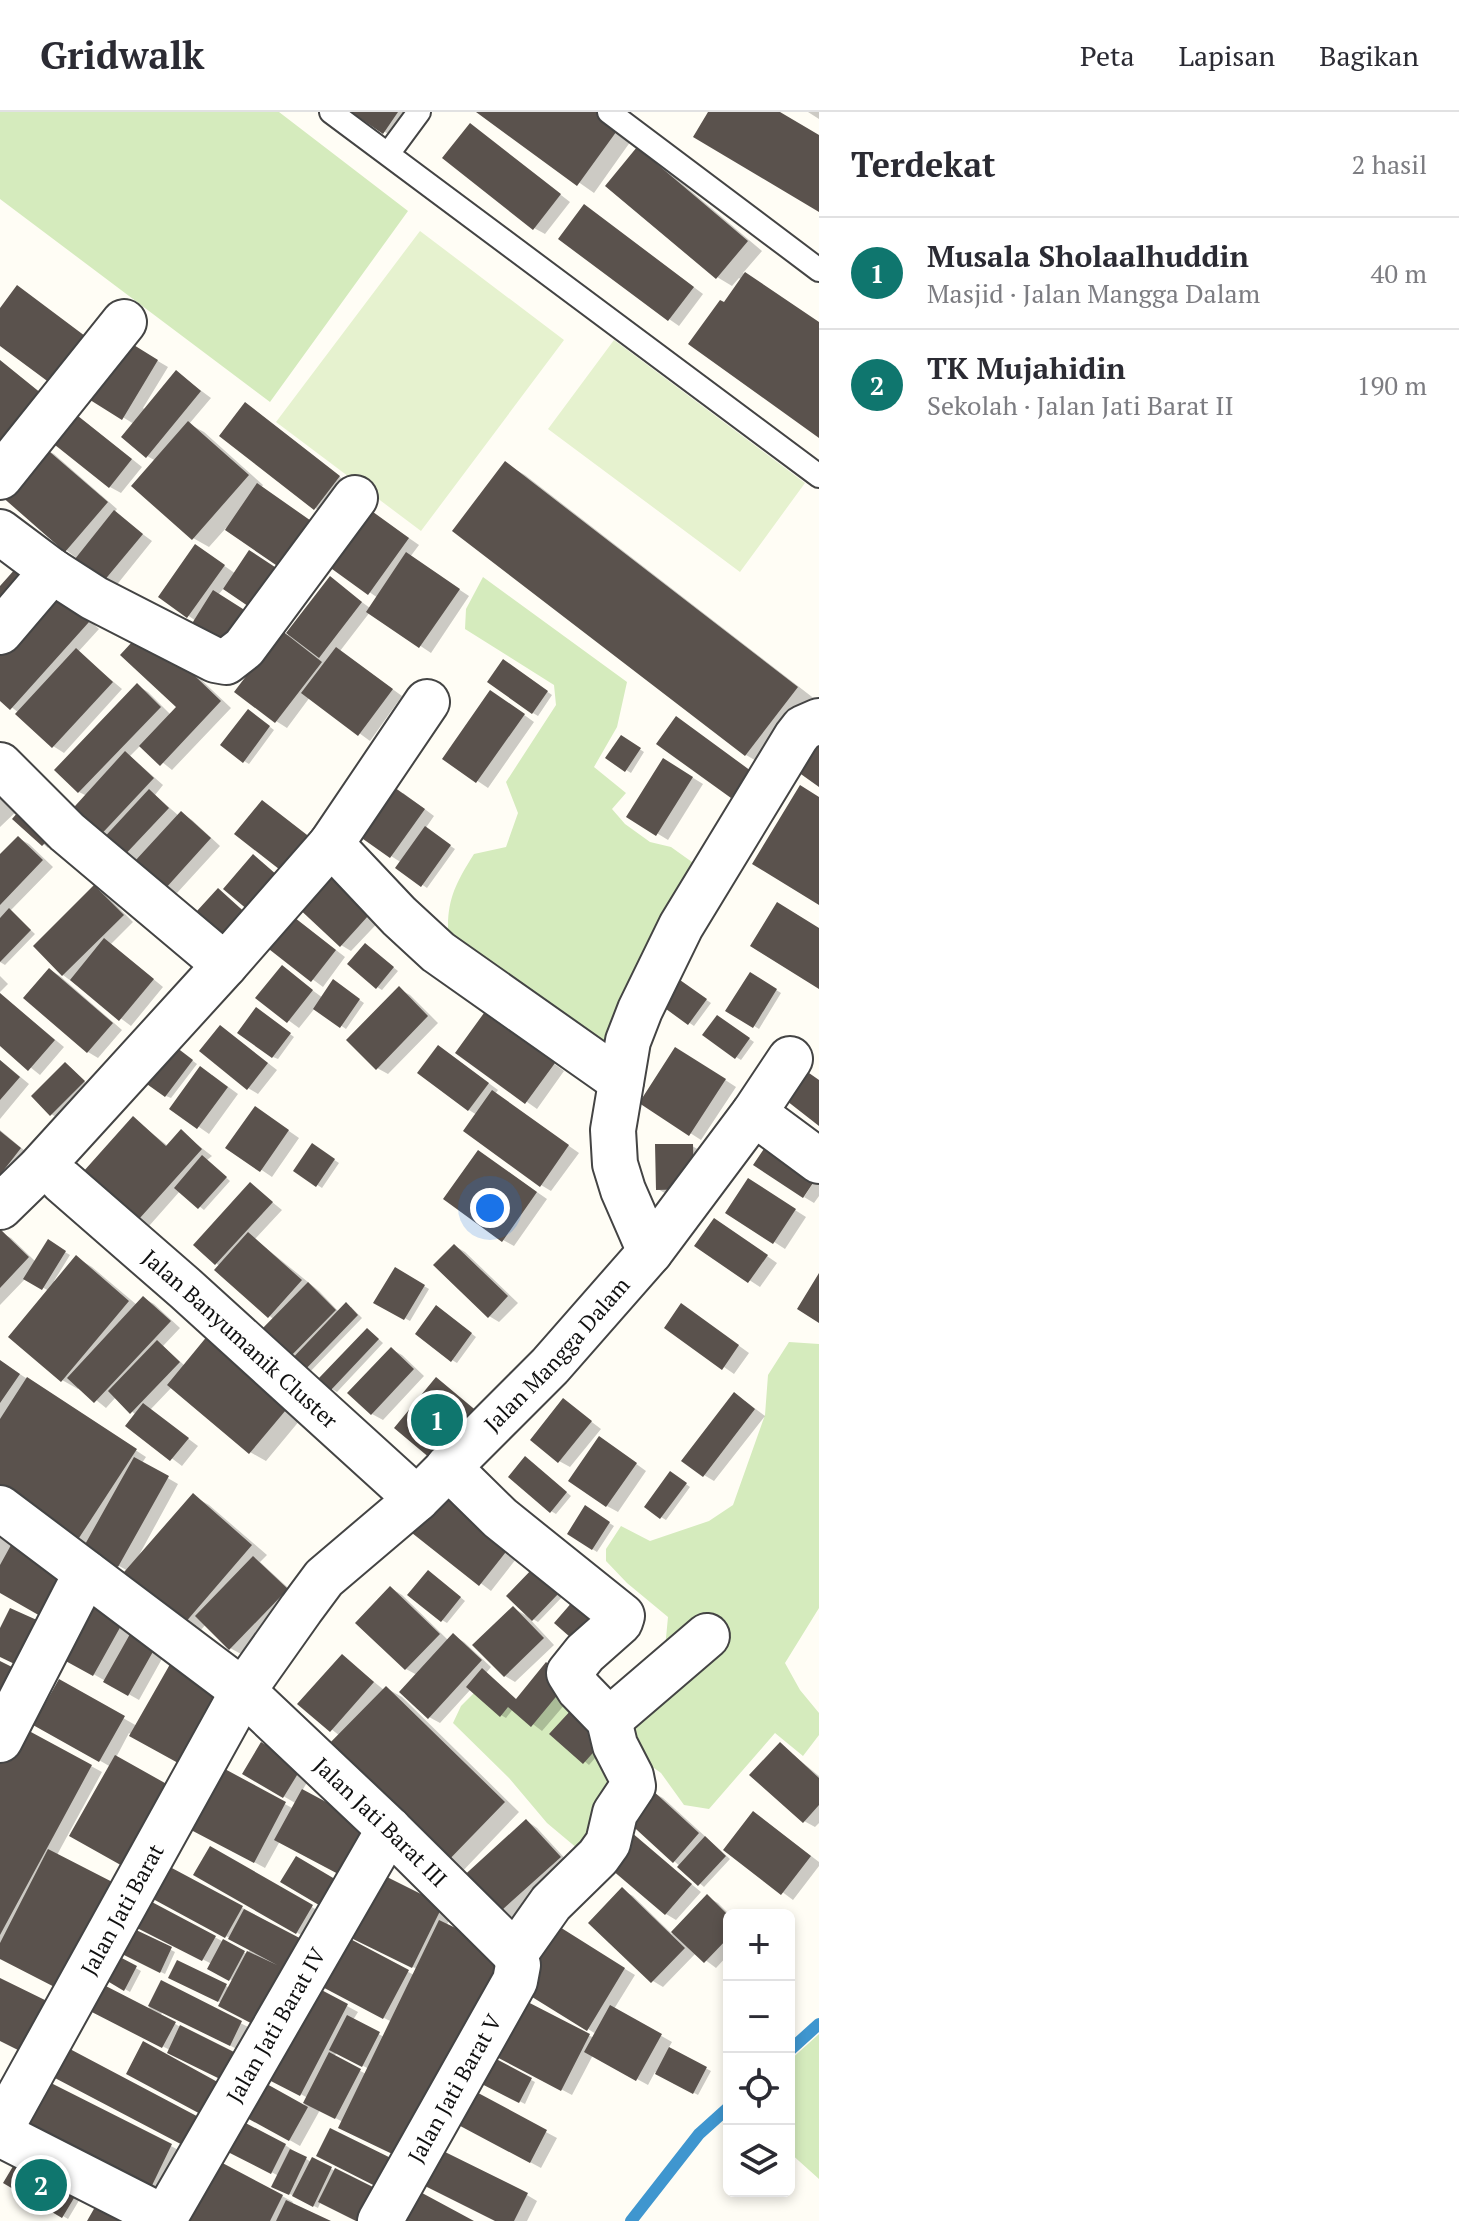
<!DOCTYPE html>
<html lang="id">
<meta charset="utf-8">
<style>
body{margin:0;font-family:"PT Serif",serif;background:#f2f2f3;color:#2b2b33}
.controls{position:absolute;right:24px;bottom:24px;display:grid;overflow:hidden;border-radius:12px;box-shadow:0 4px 12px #0003}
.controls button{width:72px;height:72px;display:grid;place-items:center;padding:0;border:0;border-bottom:2px solid #e1e1e2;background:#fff;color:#2b2b33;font:40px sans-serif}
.you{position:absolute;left:490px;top:1096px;width:28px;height:28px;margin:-20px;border:6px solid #fff;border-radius:50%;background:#1a73e8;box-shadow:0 0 0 12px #1a73e833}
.badge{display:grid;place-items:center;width:52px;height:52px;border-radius:50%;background:#0f766e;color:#fff;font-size:26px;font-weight:700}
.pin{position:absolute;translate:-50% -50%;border:4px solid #fff;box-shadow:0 2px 8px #0006}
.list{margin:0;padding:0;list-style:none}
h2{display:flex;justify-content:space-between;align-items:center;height:104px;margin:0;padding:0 32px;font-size:34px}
h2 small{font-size:26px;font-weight:400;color:#7c7c81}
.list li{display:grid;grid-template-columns:52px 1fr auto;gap:24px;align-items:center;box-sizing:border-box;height:112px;padding:0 32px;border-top:2px solid #e1e1e2}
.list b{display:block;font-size:30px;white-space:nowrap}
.list p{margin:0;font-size:26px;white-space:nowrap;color:#7c7c81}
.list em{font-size:26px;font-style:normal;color:#7c7c81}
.icon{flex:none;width:44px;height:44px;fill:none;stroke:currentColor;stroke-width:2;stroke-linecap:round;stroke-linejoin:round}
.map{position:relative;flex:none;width:819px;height:2109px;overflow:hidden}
header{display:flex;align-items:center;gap:48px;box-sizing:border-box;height:112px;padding:0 40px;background:#fff;border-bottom:2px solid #e1e1e2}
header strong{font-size:38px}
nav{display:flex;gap:44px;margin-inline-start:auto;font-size:28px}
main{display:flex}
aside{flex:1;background:#fff}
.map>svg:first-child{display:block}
.green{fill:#d5ebbd}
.pitch{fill:#e6f2cf}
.shadow{fill:#0003;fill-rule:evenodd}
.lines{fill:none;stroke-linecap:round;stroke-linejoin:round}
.stream{stroke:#3f96cf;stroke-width:12}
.building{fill:#5a524d}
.lane-casing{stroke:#444;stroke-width:26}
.street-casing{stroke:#444;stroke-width:48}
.lane{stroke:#fff;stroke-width:22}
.street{stroke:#fff;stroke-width:44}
.labels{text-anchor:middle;stroke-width:8;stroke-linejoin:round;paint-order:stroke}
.street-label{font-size:22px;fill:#111;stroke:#fff}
</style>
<header>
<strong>Gridwalk</strong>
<nav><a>Peta</a><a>Lapisan</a><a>Bagikan</a></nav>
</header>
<main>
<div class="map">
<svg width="819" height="2109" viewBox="0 0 819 2109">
<rect width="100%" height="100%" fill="#fffdf5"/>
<path class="green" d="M0,0h279l129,99 -138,191 -270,-203z
M483,465l144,105 -10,45 -23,40 32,26 -14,16 13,15 25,18 21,5 28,20 -87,190 -163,-113c-4,-39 4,-57 25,-90l32,-7 12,-34 -12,-31 50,-77 -2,-20 -89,-56 1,-20z
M789,1230l30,2v264l-34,55 15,27 19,23v22l-16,21 -28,-23 -66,76 -25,-4 -23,-32 -28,-20 -24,69 -31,27 -31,-26 -38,-45 -56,-55 8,-17 27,-27 39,30 29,-28 47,11 59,-12 6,-63 -41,-34 -21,-22v-12l15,-23 29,15 59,-20 24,-16 32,-90 3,-40z
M819,1922v145l-30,-27v-91z"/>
<path class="pitch" d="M420,119l144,109 -143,191 -145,-109z
M614,228l191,143 -65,89 -192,-143z"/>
<path class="shadow" d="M354,0h65l-20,29z
M479,0h118l36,26 -39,55z
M808,0h11v7z
M470,13l100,77 -25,32 -11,-6z
M637,38l16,9 109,92 -19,22 76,50v113l-94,-131 17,-25 -3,-2 -7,8 -15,-9z
M595,101l108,81 -24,32 -10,-7z
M117,225l51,30 -25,41 2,2 31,-38 35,26 -22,26 15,8 59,53 -2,3 32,87 -67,-47 -17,19 -16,-9 -37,-77 -9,-5 -13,-32 -52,-32z
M256,299l93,73 -23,30 -11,-6z
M84,309l58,46 -21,26 -11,-6z
M43,336l11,6 63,55 -3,4 38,28 -37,46 -49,-37z
M506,352l19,11 291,225 -51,66 -19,-11 -291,-224z
M373,401l46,32 -9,12 59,39 -38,57 -61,-41 -30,39 62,45 -32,45 -60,-44 -23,31 -11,-7 11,-85 43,-57 40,29 8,-10 -54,-37z
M206,441l30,21 26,39 -38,-25 -28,33 -36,-25z
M0,477l61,6 38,34 -21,23 44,37 -58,64 -11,-7 -34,-33 -19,-15z
M156,525l75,71 -59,62 -31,-25 -11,11 33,29 -8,10 24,21 2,-3 11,7 28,26 -43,47 -46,-27 -24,-19 -20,-51 -8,-4 59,-106 10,6 23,23 7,-8z
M509,553l43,30 -14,21 -5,-3z
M502,587l32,23 -46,66 -43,-29z
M253,602l21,16 -25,34 -5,-3z
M621,625l23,15 -13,21 -24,-15z
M664,648l39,24 -35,56 -39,-24z
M0,668l59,56 -11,12 -33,-29 6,-12 -21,20z
M403,681l31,23 -9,13 30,20 -28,39 -29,-20 4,-5 -11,-7z
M18,726l11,6 24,23 -43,44 25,23 -30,31 -5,-3v-105z
M94,776l11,6 28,28 -22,22 52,43 -32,39 -68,-51z
M297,792l91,8 -37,39 -10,-6z
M301,811l44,34 -22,30 -55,-41z
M370,837l28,22 -16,19 -5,-3z
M282,856l41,30 10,-16 31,21 -18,26 -31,-21 -16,20 -41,-30z
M50,858l10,6 62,54 -24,28 -10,-6z
M751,862l30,19 -22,36 -31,-19z
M0,864l8,8 -8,8z
M681,871l30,20 -17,23 -29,-20z
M399,877l11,6 28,28 -50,51 -11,-6z
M0,882l64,53 -24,28 -40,-32z
M261,901l33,24 -16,22 -5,-2z
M722,908l32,22 -13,18 -5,-3z
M496,909l68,50 -27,38 -79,-56z
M221,915l56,43 -19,24 -10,-6z
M177,937l20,15 -26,34 -5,-2z
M449,942l49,36 -3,4 84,59 -28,38 -10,-6 -64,-70 -8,-5z
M687,943l49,32 -35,53 -59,-38z
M0,948l29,24 -29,35z
M70,955l18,18 -32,32 -5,-3z
M212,963l26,19 -29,40 -37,-26z
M266,1003l33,23 -27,39 -44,-30z
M134,1007l34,27 13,-14 31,24 -5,4 23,21 -26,29 -24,-19 -38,43 -11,-7z
M0,1018l31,26 -31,34z
M313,1034l26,17 -17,25 -26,-17z
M692,1034l11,6 -35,43 -10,-6z
M489,1047l58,40 -33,47 -11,-6z
M819,1062v22l-5,7 -10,-6z
M251,1073l31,25 -27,29 64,52 20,21 12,-5 11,11 -57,59 -5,-3 -26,-54 -58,-57z
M759,1075l47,30 -21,32 -57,-37z
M725,1115l52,36 -17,24 -63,-41z
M0,1120l11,6 25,24 12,-20 22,13 -16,26 2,1 21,-24 15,9 45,38 6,-7 11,6 26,24 -17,18 22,20 125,42 -44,53 -16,-9 -78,-65 -22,23 48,36 -16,20 -54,-41 8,-10 -20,-18 -10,11 -26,-21 -2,2 -16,-9 -13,-89 -23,-13 -26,27z
M455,1134l10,6 53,51 -19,19 -10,-6z
M396,1157l33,20 -19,32 -34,-19z
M442,1199l34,26 -19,26 -5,-3z
M692,1200l57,41 -15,21 -67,-47z
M372,1221l11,10 -46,49 -5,-3z
M391,1237l11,6 22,21 -41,44 -11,-6z
M0,1249l146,96 -4,6 36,21 -40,73 55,-61 16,9 58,50 -7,7 37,34 -56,58 -11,-6 -24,-24 -12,14 -66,-67 -42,-24 1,-2 -87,-56z
M564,1289l37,28 -31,38 -11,-6z
M745,1289l20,15 -51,65 -10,-6z
M610,1333l36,26 -28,41 -11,-6z
M530,1349l41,35 -15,18 -5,-3z
M675,1364l15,11 -24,33 -5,-3z
M586,1396l28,18 -17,26 -28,-18z
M0,1415l19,10 -19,54z
M415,1421l108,17 -32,41z
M535,1456l30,26 -27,28 -10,-6z
M433,1463l32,26 -18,22 -5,-3z
M391,1476l11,7 47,46 5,-5 10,6 27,25 -5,6 31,28 61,-12 -36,42 -29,-22 -7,9 -5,-3 -30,-26 -31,34 -11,-6 -12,-42 -11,-6z
M97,1488l71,48 -29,52 -74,-42z
M513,1496l14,8 27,29 -39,37 -10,-6z
M342,1544l42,34 2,-2 16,9 117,115 -61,64 -118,-140 -40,-32z
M60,1570l77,44 64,48 -72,-41 -18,34 -75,-43z
M19,1615l83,45 -45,83 41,129 50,26 14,-27 90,46 -11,22 -79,-39 -1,3 24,15 -15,20 -72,-36 -9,-11 -88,-45 -1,2v-197z
M552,1622l58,7 -21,24z
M780,1632l39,32v47l-4,4 -11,-6z
M262,1633l50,29 -10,17 77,42 -26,48 -73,-40 -15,27 -71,-39 30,-58 70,38 3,-5 -52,-30z
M652,1680l11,6 67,61 -26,28 -30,-26z
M764,1708l55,42v4l-26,34 -67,-50z
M527,1709l10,7 33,36 -66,60 -11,-6z
M632,1723l69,57 -25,28 -10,-6z
M211,1736l111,65 -14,26 -112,-65z
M171,1757l81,44 60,34 -90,56 -51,-26 7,-15 52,26 3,-7 -23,-12 2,-5 -62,-31 1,-29 96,50 3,-5 -94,-50z
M384,1765l69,36 -110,209 -23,-12 -20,36 -51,-29 54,-10 5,-9 -42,-22 46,-89 46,25 -5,8 31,17 8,-15 -66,-34 14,-52 74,39 3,-6 -53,-26zM337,1940l32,17 -3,5 -32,-17z
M622,1778l11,6 39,38 35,-37 11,6 12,12 -1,39 -13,14 -20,-15 -33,34 -10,-6z
M556,1815l79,48 -21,34 58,33 -4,7 43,22 -13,24 -43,-23 -7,13 -55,-30 -21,40 -68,-36 17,-59 73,38 2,-4 -77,-48z
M135,1820l40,20 -10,22 -41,-20z
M117,1846l24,13 -11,21 -24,-14z
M484,1943l51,27 -10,22 -52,-27z
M467,1978l90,48 -16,30 -89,-48z
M22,2027l149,7 11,6 -27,54z
M285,2033l26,17 2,-2 69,34 -61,7 -3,7 -44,-22 5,-10 -43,-22z
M6,2070l78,10 -16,27z
M527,2083l10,6 -10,20h-30z
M282,2084l11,6 -1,2 35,17h-145z"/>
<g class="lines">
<path class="stream" d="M789,1939l30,-27
M631,2109l68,-87 30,-27"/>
</g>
<path class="building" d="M351,0h47l-15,22z
M476,0h120l23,16 -42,58z
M708,0h72l39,23v77l-126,-75z
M470,11l91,71 -28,36 -91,-72z
M637,35l111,94 -32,38 -111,-93z
M584,92l110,83 -26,34 -110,-82z
M745,160l74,50v116l-131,-94 32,-44 4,2z
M17,173l72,54 -35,47 -54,-40v-38z
M116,222l42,26 -36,60 -43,-27z
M0,248l42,34 -42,54z
M176,258l25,21 -55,67 -25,-21z
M245,290l95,74 -26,34 -95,-74z
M73,300l59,47 -23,29 -59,-47z
M188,309l61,54 -57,65 -61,-54z
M43,334l65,56 -43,50 -65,-57z
M505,349l293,226 -53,69 -293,-225z
M257,371l67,47 -32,46 -67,-46z
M362,392l47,34 -41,57 -47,-34z
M114,398l29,24 -40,48 -28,-23z
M195,432l30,21 -38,53 -29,-21z
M249,438l38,25 -26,40 -38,-26z
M406,440l54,37 -41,59 -53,-36z
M16,456l18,17 -34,38v-37z
M330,464l32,26 -43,56 -33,-25z
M50,475l39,35 -79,88 -10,-9v-59z
M213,478l41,26 -28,43 -40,-26z
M145,516l76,73 -61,65 -21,-20 37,-39 -56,-52z
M281,518l41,32 -47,61 -41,-31z
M336,535l57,42 -35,47 -57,-43z
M76,536l37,34 -61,66 -37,-34z
M503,547l45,32 -16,23 -45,-32z
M137,571l24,24 -83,86 -24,-23z
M490,578l35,24 -49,69 -34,-24z
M248,597l22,17 -27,37 -23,-18z
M676,604l75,55 -20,27 -75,-54z
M621,623l20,13 -16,24 -20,-14z
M819,632v43l-21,-15z
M125,639l29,27 -60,64 -28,-26z
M663,646l30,19 -37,59 -30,-19z
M391,673l34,24 -35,49 -34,-24z
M800,673l19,12v108l-67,-41z
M149,677l20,19 -50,53 -20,-18z
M262,688l58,45 -27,35 -59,-46z
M25,692l31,28 -14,14 -30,-27z
M181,699l30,27 -46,51 -30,-28z
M425,714l26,19 -30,42 -26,-19z
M18,724l25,24 -43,45v-51z
M253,742l32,28 -30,34 -32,-27z
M333,751l45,42 -38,42 -46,-43z
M94,773l30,30 -62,61 -29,-30z
M218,776l32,29 -31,35 -33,-29z
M777,790l42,26v61l-69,-43z
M9,796l22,22 -31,32v-44z
M290,802l46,36 -25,32 -46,-36z
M104,826l50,41 -35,42 -49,-41z
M365,831l29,24 -18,22 -29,-25z
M282,853l31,25 -26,33 -32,-25z
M49,856l64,55 -26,30 -64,-55z
M750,860l27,17 -24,39 -28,-17z
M333,867l27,20 -20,29 -27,-19z
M680,868l27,19 -19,26 -26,-19z
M399,874l29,30 -52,54 -30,-30z
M0,881l55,47 -27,31 -28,-25z
M256,895l35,26 -19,25 -35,-25z
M484,901l71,50 -30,41 -70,-51z
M717,903l33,23 -15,21 -33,-24z
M220,913l48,38 -21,27 -48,-39z
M172,932l21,16 -28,37 -21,-15z
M438,933l51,38 -21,28 -51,-38z
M675,935l51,32 -37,57 -50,-33z
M0,948l20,17 -20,23z
M65,950l20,19 -35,35 -19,-20z
M200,954l28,21 -31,42 -28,-20z
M809,961l10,7v46l-32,-25z
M492,978l77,55 -29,42 -77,-56z
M255,994l34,24 -29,42 -35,-24z
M133,1004l33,30 15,-17 21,20 -72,80 -47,-57z
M0,1019l21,17 -21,27z
M770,1028l49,34 -16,24 -50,-33z
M312,1031l23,16 -19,28 -23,-16z
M655,1032h38l1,45 -38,1z
M478,1038l59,42 -35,50 -59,-43z
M202,1043l25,22 -29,32 -24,-21z
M748,1066l48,31 -23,35 -48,-31z
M250,1070l23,20 -58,63 -22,-20z
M714,1106l54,37 -20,28 -54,-37z
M0,1117l29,28 -29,31z
M248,1120l54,48 -34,38 -54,-48z
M48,1127l18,12 -24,39 -19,-11z
M454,1132l54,52 -20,22 -55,-53z
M76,1143l53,46 -68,81 -53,-45z
M395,1155l30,18 -21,35 -31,-17z
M819,1161v50l-22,-14z
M308,1170l28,28 -49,50 -28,-28z
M143,1184l28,25 -77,82 -27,-25z
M346,1190l12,13 -59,61 -12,-12z
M681,1191l58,42 -17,25 -58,-42z
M436,1193l36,28 -21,29 -36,-28z
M367,1216l12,11 -48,51 -12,-12z
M213,1217l83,69 -47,56 -82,-69z
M157,1228l23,22 -50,52 -22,-23z
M391,1235l23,22 -43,46 -24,-22z
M0,1248l20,14 -20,29z
M27,1265l110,72 -60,92 -77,-50v-72z
M436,1265l43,36 -42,51 -43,-36z
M734,1280l21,17 -52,68 -22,-16z
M563,1286l29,23 -34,42 -28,-23z
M143,1291l46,35 -19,23 -45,-35z
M599,1324l38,27 -31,44 -38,-26z
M525,1344l42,36 -17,21 -42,-36z
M134,1345l35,19 -51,91 -35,-19z
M670,1359l17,12 -27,36 -16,-12z
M446,1378l67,53 -34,43 -67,-53z
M193,1381l59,52 -74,86 -60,-52z
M585,1393l25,17 -18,28 -25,-16z
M16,1424l61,34 -28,51 -49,-28v-28z
M253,1444l35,33 -59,61 -34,-34z
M535,1454l26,25 -29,30 -26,-25z
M428,1458l33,27 -20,25 -34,-27z
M390,1474l50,48 -35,36 -50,-47z
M580,1481l25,21 -27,30 -24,-21z
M97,1486l30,17 -34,61 -31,-17z
M513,1494l31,32 -40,39 -32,-32z
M10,1496l38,17 -21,45 -27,-13v-29z
M134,1515l25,14 -31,55 -25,-14z
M453,1521l29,27 -54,59 -29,-27z
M342,1542l32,28 -44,50 -33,-28z
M173,1547l60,33 -44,77 -60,-33z
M0,1549l18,9 -18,25z
M546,1550l23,19 -38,46 -23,-20 -8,10 -34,-30 16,-19 34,31z
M59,1567l66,37 -26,46 -66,-37z
M386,1574l119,116 -64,66 -120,-116z
M573,1596l34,29 -24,27 -34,-30z
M18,1613l74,40 -92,170v-176z
M261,1630l41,25 -19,31 -41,-24z
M780,1630l39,36v27l-16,18 -54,-48z
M115,1643l57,32 -46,81 -57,-32z
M223,1656l63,34 -32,61 -63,-33z
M302,1677l67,36 -27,51 -68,-36z
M651,1677l48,44 -26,30 -48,-44z
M753,1699l58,45 -30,39 -58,-45z
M526,1707l35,38 -69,62 -34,-38z
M631,1720l61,52 -27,31 -60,-51z
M705,1724l21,20 -28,30 -21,-19z
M210,1734l103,59 -17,29 -103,-59z
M48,1737l78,40 -54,107 -72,-37v-16z
M296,1744l49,29 -16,26 -49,-29z
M170,1755l73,39 -18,32 -72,-39z
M383,1763l60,30 -31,63 -61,-30z
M622,1775l63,61 -34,35 -63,-60z
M707,1782l22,22v21l-25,26 -33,-31z
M150,1789l66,35 -14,25 -65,-33z
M244,1797l69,36 -47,86 -48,-25 29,-55 30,14 -49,-26z
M439,1808l71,34 -101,208 -71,-34z
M555,1812l70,44 -38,63 -71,-44z
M134,1817l38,18 -12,26 -38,-19z
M339,1821l70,37 -26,49 -70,-37z
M223,1827l22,12 -16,30 -22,-12z
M116,1843l21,11 -13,25 -20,-12z
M177,1848l50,24 -9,18 -50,-24z
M0,1866l51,25 -25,51 -26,-13z
M161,1868l81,41 -12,25 -82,-40z
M98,1870l78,40 -14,26 -78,-40z
M312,1873l36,19 -48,92 -37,-19z
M520,1886l70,36 -29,57 -70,-37z
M610,1893l52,29 -26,47 -52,-29z
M347,1903l33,17 -18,35 -33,-17z
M180,1913l56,28 -14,27 -55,-27z
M143,1929l80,44 -17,32 -80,-43z
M669,1935l38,20 -14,27 -38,-20z
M68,1936l140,74 -14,29 -141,-74z
M329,1940l32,17 -26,50 -32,-16z
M483,1940l49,26 -13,25 -49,-25z
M49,1970l123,62 -28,58 -124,-63z
M265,1971l43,24 -19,34 -42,-23z
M467,1975l80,43 -17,33 -81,-43z
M238,2007l48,25 -15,30 -49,-25z
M330,2016l73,36 -14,29 -73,-37z
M290,2037l17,8 -18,38 -18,-8z
M441,2038l87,43 -14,28h-19l-72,-36z
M21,2041l59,35 -18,30 -59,-35z
M312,2045l20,10 -19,40 -21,-11z
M213,2046l70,37 -13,26h-90z
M335,2056l48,24 -15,29h-12l-38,-19z
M411,2075l63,34h-80z
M99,2088l35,21h-47z
M286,2088l45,21h-55z"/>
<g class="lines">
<defs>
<path id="lane" d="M331,0l488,364
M609,0l210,158
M388,42l31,-42"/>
<g id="street">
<path d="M0,365l124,-155"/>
<path d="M0,420l52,39 42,27 121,62 11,2 18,-14 111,-150"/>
<path d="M0,520l52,-61"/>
<path d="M427,590l-96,142 68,72 39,36 183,129"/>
<path d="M0,653l67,67 158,133 106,-121"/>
<path d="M754,1001l65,48"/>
<path id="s1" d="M62,1069l124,108 231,210"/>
<path d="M0,1095l39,-38 186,-204"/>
<path d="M650,1140l-27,-62 -8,-26 -2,-34 15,-89 12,-31 41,-84 115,-189 7,-9 16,-7"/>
<path d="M448,1355l52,51 122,98 -2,6 -35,31 -16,20 10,16 30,31 6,25 16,31 2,10 -18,27 -7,30 -10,14 -47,46 -36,51"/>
<path id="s2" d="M0,1396l243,183 146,138 126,125"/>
<path d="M609,1608l98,-84"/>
<path d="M0,1628l86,-167"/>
<path id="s3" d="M0,2018l243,-439 58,-82 23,-31 93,-79 133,-133 100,-114 104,-139 36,-54"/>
<path d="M0,2022l165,84"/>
<path id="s4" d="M163,2109l226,-392"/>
<path id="s5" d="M380,2109l135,-240 3,-16 -3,-11"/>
</g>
</defs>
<use href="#lane" class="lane-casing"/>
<use href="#street" class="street-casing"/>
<use href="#lane" class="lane"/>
<use href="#street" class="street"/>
</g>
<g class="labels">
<g class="street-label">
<text dy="8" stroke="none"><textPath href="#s1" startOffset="238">Jalan Banyumanik Cluster</textPath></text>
<text dy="8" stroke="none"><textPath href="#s3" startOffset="964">Jalan Mangga Dalam</textPath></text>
<text dy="8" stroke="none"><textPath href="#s2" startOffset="494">Jalan Jati Barat III</textPath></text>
<text dy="8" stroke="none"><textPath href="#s3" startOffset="252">Jalan Jati Barat</textPath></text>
<text dy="8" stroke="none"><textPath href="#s4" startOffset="226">Jalan Jati Barat IV</textPath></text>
<text dy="8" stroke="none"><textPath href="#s5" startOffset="152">Jalan Jati Barat V</textPath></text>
</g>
</g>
</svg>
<div class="controls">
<button>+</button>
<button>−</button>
<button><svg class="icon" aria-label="locate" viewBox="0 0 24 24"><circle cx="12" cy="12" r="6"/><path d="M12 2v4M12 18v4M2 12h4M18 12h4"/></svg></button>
<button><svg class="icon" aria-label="layers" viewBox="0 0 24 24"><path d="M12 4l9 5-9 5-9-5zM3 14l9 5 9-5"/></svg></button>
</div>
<div class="you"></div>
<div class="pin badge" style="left:437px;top:1308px">1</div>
<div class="pin badge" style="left:41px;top:2073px">2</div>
</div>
<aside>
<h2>Terdekat<small>2 hasil</small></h2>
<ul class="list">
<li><span class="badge">1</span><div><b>Musala Sholaalhuddin</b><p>Masjid · Jalan Mangga Dalam</p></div><em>40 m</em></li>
<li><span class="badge">2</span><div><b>TK Mujahidin</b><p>Sekolah · Jalan Jati Barat II</p></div><em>190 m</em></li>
</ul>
</aside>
</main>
